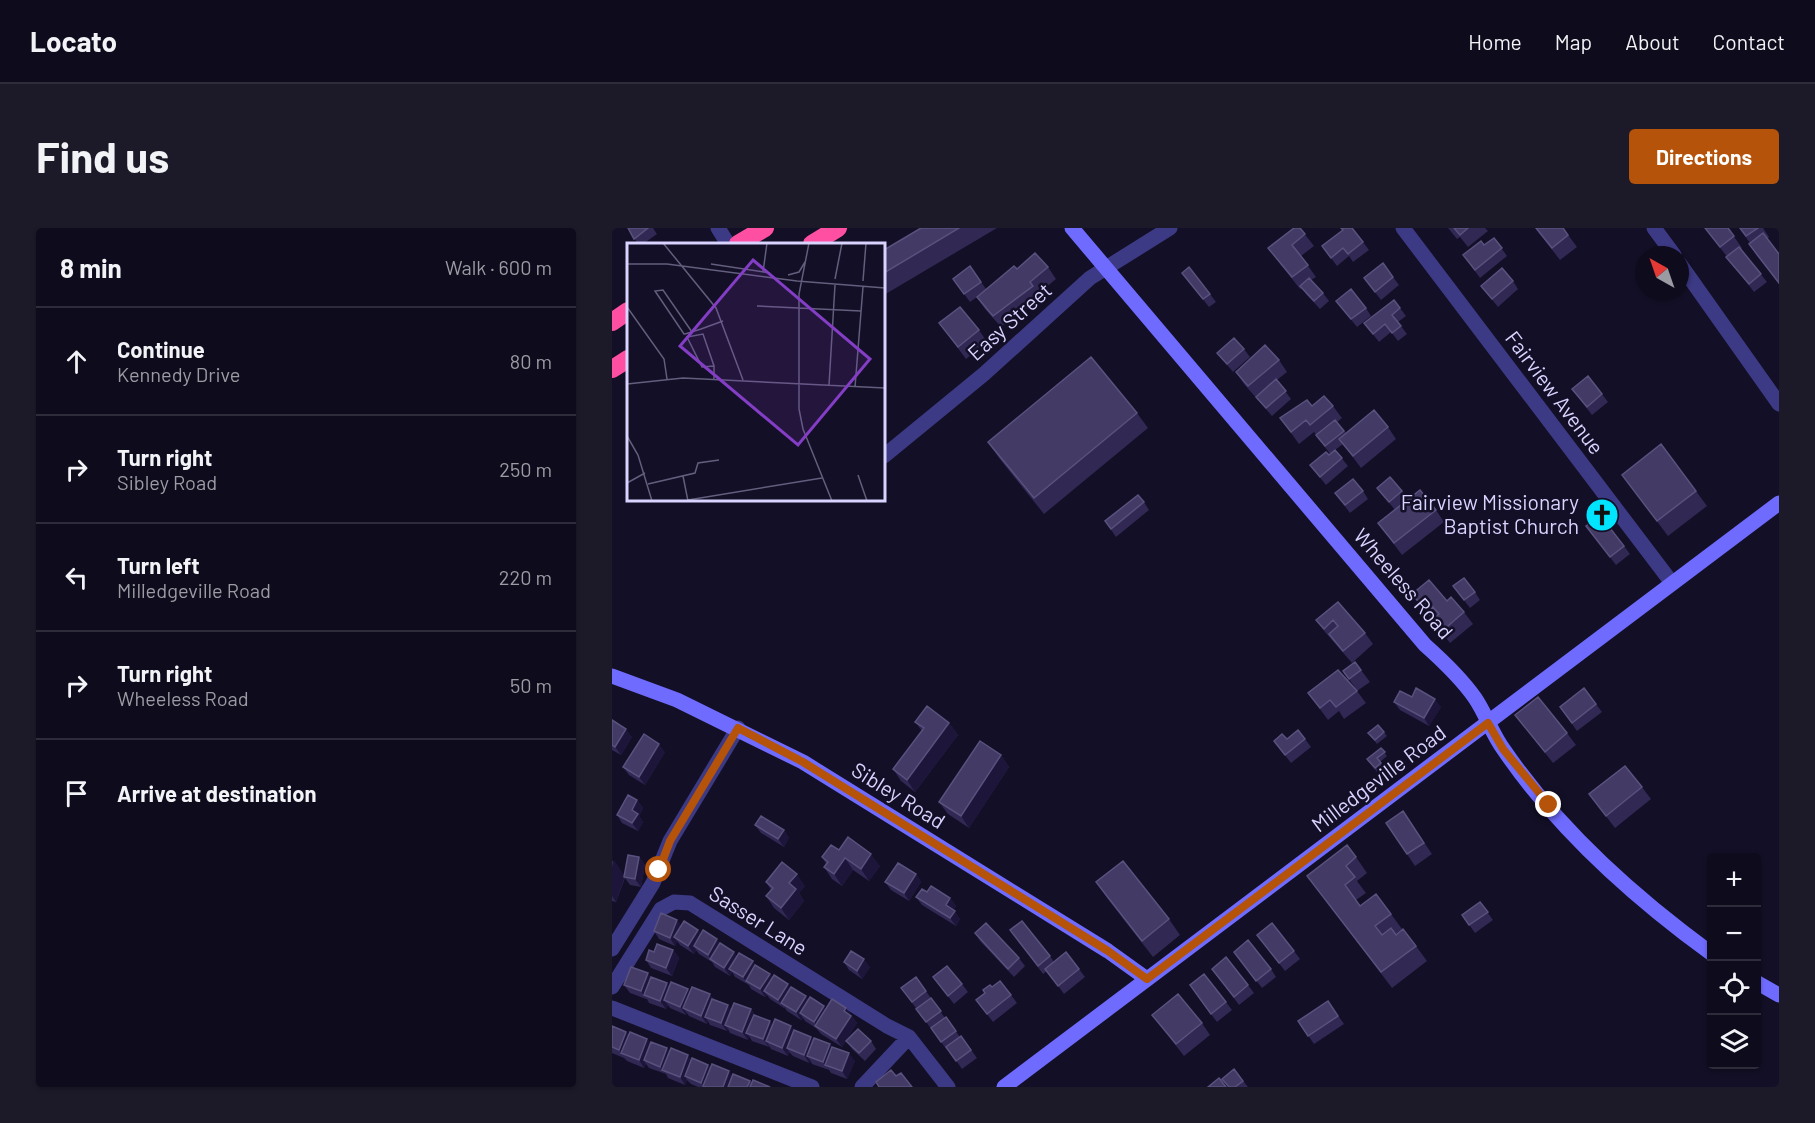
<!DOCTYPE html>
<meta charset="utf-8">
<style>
body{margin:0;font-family:Barlow,sans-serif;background:#1c1929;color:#f1f3f6}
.controls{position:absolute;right:18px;bottom:18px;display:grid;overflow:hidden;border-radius:6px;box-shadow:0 2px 4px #0004}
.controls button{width:54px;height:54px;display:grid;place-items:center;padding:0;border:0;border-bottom:2px solid #2e2b3b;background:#0e0b1c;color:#f1f3f6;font:30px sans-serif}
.compass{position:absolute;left:1023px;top:18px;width:54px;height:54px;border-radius:50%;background:#0e0b1c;box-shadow:0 2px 4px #0004;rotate:320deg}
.stop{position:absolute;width:18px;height:18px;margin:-14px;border:4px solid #b45309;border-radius:50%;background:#fff}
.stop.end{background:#b45309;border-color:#fff;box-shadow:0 2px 6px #0008}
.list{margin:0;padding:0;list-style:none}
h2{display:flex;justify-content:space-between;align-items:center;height:78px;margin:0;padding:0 24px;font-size:26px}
h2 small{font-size:20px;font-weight:400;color:#9b9ba3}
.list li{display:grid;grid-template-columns:39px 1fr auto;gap:18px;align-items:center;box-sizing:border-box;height:108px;padding:0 24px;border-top:2px solid #2e2b3b}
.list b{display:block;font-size:22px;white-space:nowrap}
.list p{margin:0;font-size:20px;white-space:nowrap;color:#9b9ba3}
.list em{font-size:20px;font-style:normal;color:#9b9ba3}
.icon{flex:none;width:33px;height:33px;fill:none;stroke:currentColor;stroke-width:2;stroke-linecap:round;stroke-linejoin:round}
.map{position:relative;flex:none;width:1167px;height:859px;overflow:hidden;border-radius:6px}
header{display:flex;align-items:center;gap:36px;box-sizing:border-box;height:84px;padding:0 30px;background:#0e0b1c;border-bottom:2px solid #2e2b3b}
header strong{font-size:28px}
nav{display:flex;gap:33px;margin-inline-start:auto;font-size:21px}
.intro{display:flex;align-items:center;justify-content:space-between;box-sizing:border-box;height:144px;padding:0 36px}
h1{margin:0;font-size:42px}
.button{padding:15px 27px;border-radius:6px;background:#b45309;color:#fff;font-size:21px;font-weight:700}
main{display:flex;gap:36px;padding:0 36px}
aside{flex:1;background:#0e0b1c;border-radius:6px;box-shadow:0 2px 4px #0004}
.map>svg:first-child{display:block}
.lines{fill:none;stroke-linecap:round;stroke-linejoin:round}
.street{stroke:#3d3a85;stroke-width:15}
.secondary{stroke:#6f6bff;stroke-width:15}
.highway{stroke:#ff4fa3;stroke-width:18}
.wall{fill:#312854}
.shaded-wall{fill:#1d163a}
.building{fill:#433a66;stroke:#5a527e;stroke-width:1.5}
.route{stroke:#b45309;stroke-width:8}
.labels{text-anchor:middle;stroke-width:5;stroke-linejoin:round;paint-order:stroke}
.street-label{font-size:21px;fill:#d9d4ff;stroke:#130f26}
.poi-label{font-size:21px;fill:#d9d4ff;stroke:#130f26;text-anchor:end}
.inset-road{fill:none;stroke:#625e7d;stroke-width:1.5}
.view{fill:#843dc5;fill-opacity:0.15;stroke:#843dc5;stroke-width:3}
.inset-edge{fill:none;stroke:#d9d4ff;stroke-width:3}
</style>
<header>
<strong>Locato</strong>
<nav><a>Home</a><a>Map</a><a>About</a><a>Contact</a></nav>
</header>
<div class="intro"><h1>Find us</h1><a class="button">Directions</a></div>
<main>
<aside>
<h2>8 min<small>Walk · 600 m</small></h2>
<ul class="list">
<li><svg class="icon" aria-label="ahead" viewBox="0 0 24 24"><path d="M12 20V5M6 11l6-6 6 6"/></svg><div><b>Continue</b><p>Kennedy Drive</p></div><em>80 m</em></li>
<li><svg class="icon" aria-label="right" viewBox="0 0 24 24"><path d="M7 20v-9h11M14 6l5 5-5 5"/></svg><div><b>Turn right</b><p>Sibley Road</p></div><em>250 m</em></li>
<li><svg class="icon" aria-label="left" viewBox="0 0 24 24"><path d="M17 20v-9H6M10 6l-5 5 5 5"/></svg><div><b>Turn left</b><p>Milledgeville Road</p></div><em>220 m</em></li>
<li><svg class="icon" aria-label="right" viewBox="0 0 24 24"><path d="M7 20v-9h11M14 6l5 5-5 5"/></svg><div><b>Turn right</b><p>Wheeless Road</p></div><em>50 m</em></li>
<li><svg class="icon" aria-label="arrive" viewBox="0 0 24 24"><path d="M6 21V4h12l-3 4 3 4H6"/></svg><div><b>Arrive at destination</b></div></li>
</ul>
</aside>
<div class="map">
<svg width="1167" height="859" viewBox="0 0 1167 859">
<rect width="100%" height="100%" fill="#130f26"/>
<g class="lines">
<path class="street" d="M106,0l10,16
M791,0l269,355
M1042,0l20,27
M1068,36l99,140
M272,228l100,-82 106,-96 80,-50
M0,721l41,-66 17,-42 68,-113
M0,759l49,-78 13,-7 16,1 197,123 22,11 39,50
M0,780l200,79
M250,859l47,-50"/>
<path class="secondary" d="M460,0l353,417c18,16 36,33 50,53 11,16 17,36 29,52 54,79 131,148 208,204
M0,448l65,24 126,62 305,189 39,28
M1144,754l23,13
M392,859l775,-584"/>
<path class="highway" d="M126,16l27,-16
M200,16l26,-16
M0,94l16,-11
M0,141l16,-10"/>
</g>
<path class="wall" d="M16,0h25l4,6 -14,10h-5z
M309,0h76l-113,67v-45z
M688,0l14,18 -13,10 15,21 -5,3 12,13 6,8 -9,8 -14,-15 -4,-6 -2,1 -23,-29 -9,-12z
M836,0h37l3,3 -20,16 -8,-10 -3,2z
M923,0h28l14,19 -17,13z
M1093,0h23l14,20 -1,1 26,33 -13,10z
M1127,0h24l6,9 -2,2 12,15v30l-22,-28 -8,-12 1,-1z
M882,10l13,18 -27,22 -17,-23 21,-10z
M751,14l6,8 -16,12 -4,-6 -12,10 -15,-20z
M358,38l16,23 31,-20 31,-2 8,12 -18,15 3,4 -40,29 -16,-18 -8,-12 -7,5 -17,-23z
M570,45l28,21 6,8 -7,5z
M781,49l6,8 -18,15 -17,-22z
M901,53l5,8 -20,18 -17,-21z
M724,73l30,7 5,8 -14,11z
M788,80l6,8 -8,6 9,12 -9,7 -7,-9 -12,10 -15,-19z
M327,95l40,7 8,12 -21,17z
M632,121l6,8 -17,15 -16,-19z
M667,132l8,12 -10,8 14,19 -19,17 -28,-32 -8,-12z
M960,161l30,5 6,8 -16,13z
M700,178h21l9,12 -5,4 9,11 42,-6 8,12 -35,29 -18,-24 -8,6 13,16 -22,19 -16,-20 20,-11 -16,-22 -15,12 -19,-26z
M525,185l11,15 -104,86 -45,-56 -11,-16z
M1010,247l74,16 11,15 -39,30z
M765,260l25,3 5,8 29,11 8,12 -42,33 -24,-32 17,-13z
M751,263l5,8 -18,14 -15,-20z
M532,274l5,8 -33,27 -11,-16z
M974,298l20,5 18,15 6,8 -14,11z
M841,358l22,6 5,8 -10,8z
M800,366l35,7 17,11 9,12 -23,19z
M726,374l27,31 8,11 -21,19 -27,-31 -9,-12z
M743,434l15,20 -13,9 9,12 -22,16 -5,-8 -11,9 -20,-27 49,-3 -14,-19z
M972,460l18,24 -25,19 -17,-24z
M800,469l29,10 -12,19 -29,-16 -6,-8z
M903,487l52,18 9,12 -23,18z
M0,492l20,17 -11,18 -9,-5z
M303,494l34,1 9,12 -43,57 -14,-11 -8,-12 29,-38z
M772,504l3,4 -10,8 -9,-11z
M675,511h18l6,8 -20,16 -17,-22z
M769,520l6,8 -7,6 4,5 -7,5 -10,-13z
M53,524l-20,33 -16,-10 -6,-8z
M389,527l8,12 -40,61 -21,-14 -9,-12z
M1030,559l9,12 -36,29 -26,-34z
M25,572l6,8 -4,8 4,6 -5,9 -16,-8 -5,-8z
M791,583l29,43 -17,12 -29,-43z
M143,597l29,5 5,8 -5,9 -23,-14z
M227,622l41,16 -11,15 -16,-11 -11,16 -10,-7 -8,-12 2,-3 -4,-7z
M27,629l6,8 -4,22 -11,-2 -5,-7 -9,24 -4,-1v-41l12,15z
M744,629l11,16 -10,8 9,12 -10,7 4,6 31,8 11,15 -6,5 20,12 11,15 -35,27 -85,-112z
M304,646l5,8 -12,19 -18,-11 -6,-8z
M154,654l39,4 -6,7 5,8 -15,19 -15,-12 -8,-12 5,-6z
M484,654l73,37 11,16 -27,22 -46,-59z
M315,664l23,6 6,8 -3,4 7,9 -4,7 -34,-21 -6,-8z
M868,674l13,18 -18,13 -13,-18z
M65,692l4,6 17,4 3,4 20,10 16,12 19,9 14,9 2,4 34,18 2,4 18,9 20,-1 11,15 -15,24 -21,-13 -5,-6 -11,-7 -2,-3 -2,2 -14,-9 -3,-4v1l-14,-9 -3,-4 -2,2 -14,-8 -2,-4 -14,-8 -3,-5 -2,4 -15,-9 -3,-5 -13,-8 -3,-4 -2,4 -14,-9 -3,-4 -2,5 -16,-7 -5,-8z
M398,702l40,26 4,6 25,7 6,8 -21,17 -17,-23 -4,3z
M363,705l44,25 6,8 -11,11 -34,-36z
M645,707l37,16 6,8 -15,12z
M61,722l6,8 -7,18 -21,-8 -5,-8 8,-8z
M622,724l37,17 5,8 -14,11z
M232,734l26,5 -8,12 -13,-9z
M600,741l36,16 6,8 -15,12z
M39,749l19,9 18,3 2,3 23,7 15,6 3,4h20l4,6 17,10 19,1 3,5 17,6 2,3 19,7 23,14 -8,18 -16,-6 -2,-3 -17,-6 -2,-4 -1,3 -16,-7 -4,-4 -1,4 -17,-7 -2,-3v1l-17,-6 -3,-5 -1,4 -18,-7 -2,-4 -1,2 -17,-6 -2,-4 -1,3 -18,-8 -2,-3 -1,2 -16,-7 -2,-3 -2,4 -17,-6 -2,-4h-1l-16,-6 -6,-8z
M304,749l29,41 1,-1 14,20 1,-1 16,22 -15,11 -14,-20 -1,1 -15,-20 -31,-42z
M321,749l29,7 6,8 -14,12z
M380,759l19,8 6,8 -24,19 -17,-22z
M583,765l31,9 6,8 -15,12z
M716,773l16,23 -30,20 -16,-23z
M540,787l50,8 8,12 -26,21z
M0,798l14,6 3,3 18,4 3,4 20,9 38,13 2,2 23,9 17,5 2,2 18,4h-72l-7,-3 -4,-4 -2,5 -17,-7 -2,-4 -17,-6 -3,-4 -2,4 -17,-7 -3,-3 -12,-5z
M234,813h25l5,8 -11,12 -13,-12z
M622,841l14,18h-20l-6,-8z"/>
<path class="shaded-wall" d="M823,471l6,8 -12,19 -5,-8z
M337,495l9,12 -43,57 -8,-12z
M14,501l6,8 -11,18 -6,-8z
M47,516l6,8 -20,33 -6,-8z
M389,527l8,12 -40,61 -8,-12z
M25,572l6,8 -4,8 4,6 -5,9 -6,-8v-13z
M172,602l5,8 -5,9 -6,-8z
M259,626l9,12 -11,15 -8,-12z
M27,629l6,8 -4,22 -6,-8z
M233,630l8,12 -11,16 -8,-12z
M2,632l11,16 -9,26 -4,-6v-29z
M185,646l8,12 -6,7 5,8 -15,19 -8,-12 8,-25z
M304,646l5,8 -12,19 -5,-8z
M338,670l6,8 -5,7 -5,-8z
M343,683l5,8 -4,7 -6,-8z
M65,692l6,8 -9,9 3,4 -2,5 -5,-8z
M86,702l6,8 -10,8 2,4 -2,4 -6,-8z
M105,711l6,8 -12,13 -3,-5z
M61,722l6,8 -7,18 -6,-8z
M122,724l6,8 -11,9 3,3 -2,4 -6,-8z
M252,731l6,8 -8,12 -5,-8z
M141,733l6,8 -13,12 -3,-4z
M36,745l6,8 -10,14 2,4 -5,-8z
M158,746l5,8 -11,9 3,4 -2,2 -5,-8z
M55,755l6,8 -9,9 4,5 -2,4 -6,-8z
M176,756l6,8 -13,11 3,5 -6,-8z
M76,761l5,8 -10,11 4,5 -1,2 -6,-8z
M98,766l6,8 -11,15 3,4 -1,3 -6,-8z
M194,768l5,8 -11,9 3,5 -2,2 -5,-8z
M116,777l6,8 -9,12 3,4 -1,2 -6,-8z
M212,778l5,8 -11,14 -4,-6z
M234,780l11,15 -15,24 -6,-8 8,-28z
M139,781l5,8 -10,16 3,3 -1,4 -6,-8z
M158,793l6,8 -10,12 3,5v1l-6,-8z
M179,798l5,8 -9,14 2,4 -1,4 -6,-8z
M14,804l6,8 -10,14 -3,-4z
M199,809l5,8 -9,11 3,4 -1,3 -5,-8z
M35,811l6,8 -9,13 2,4 -2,4 -5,-8z
M218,816l6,8 -11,13 4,5 -6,-8z
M55,820l6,8 -11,14 4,5 -6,-8z
M237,825l6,8 -8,18 -5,-8z
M76,827l6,8 -9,13 2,4 -2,5 -5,-8z
M96,837l6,8 -10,13 -3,-3z
M117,843l6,8 -3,8h-9z"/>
<path class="building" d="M16,0h20l-14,11z
M309,0h38l-75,45v-23z
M682,0h6l5,6 -13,11 16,20 -16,12 -24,-29z
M729,0h11l11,14 -15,12 -5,-6 -12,10 -9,-12 21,-16z
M842,0h14l-8,7z
M924,0h27l5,7 -16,13z
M1093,0h23l6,8 -14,11z
M1128,0h18l-12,8z
M1151,5l16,21v29l-30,-39z
M882,10l8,10 -27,22 -12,-15 18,-14 3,4z
M1127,19l22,27 -12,10 -23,-27z
M423,25l13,14 -18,15 3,4 -40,30 -16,-19 37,-31 3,3z
M771,35l10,14 -18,15 -11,-14z
M358,38l11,16 -17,12 -11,-15z
M577,39l21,27 -7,5 -21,-26z
M890,40l11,13 -21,18 -11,-13z
M697,50l14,15 -9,8 -14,-15z
M739,61l15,19 -15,11 -15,-18z
M782,72l6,8 -8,7 9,11 -9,7 -7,-9 -12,10 -9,-11z
M348,79l19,23 -21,17 -19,-24z
M622,110l10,11 -17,15 -10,-11z
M653,117l14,15 -31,26 -12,-14z
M479,129l46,56 -103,85 -46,-56z
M976,148l14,18 -15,13 -15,-18z
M664,151l10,12 -20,17 -10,-11z
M712,168l9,10 -23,19 -4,-5 -15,12 -11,-14 27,-18 5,6z
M762,182l14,17 -35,29 -14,-17z
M723,192l9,11 -19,15 -9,-11z
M1049,216l35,47 -39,30 -35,-46z
M723,222l7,8 -22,19 -10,-12 16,-13 3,3z
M778,249l12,14 -13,11 -12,-14z
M741,251l10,12 -18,14 -10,-12z
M808,262l16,20 -42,33 -16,-20z
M526,267l6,7 -33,27 -6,-8z
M984,290l10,13 4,-3 14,18 -14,11 -24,-31z
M852,350l11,14 -11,8 -11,-14z
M817,352l18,21 4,-4 13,15 -23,20 -10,-12 8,-6 -6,-7 -6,5 -15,-18z
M726,374l27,31 -22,18 -14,-17 9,-8 -5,-6 -9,9 -8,-9z
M743,434l6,8 -12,9 -6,-8z
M726,442l19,21 -21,16 -6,-7 -10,8 -12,-15z
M804,460l19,11 -11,19 -30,-16 6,-11 12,6z
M972,460l12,16 -24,19 -12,-16z
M926,469l29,36 -22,19 -30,-37z
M315,478l22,17 -42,57 -14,-11 31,-41 -9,-6z
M0,492l14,9 -11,18 -3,-2z
M766,497l6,7 -9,8 -7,-7z
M686,502l7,9 -20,16 -11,-14 8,-7 5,5z
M32,506l15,10 -20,33 -16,-10z
M368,513l21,14 -40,61 -22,-14z
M769,520l4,4 -8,6 4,5 -6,5 -8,-9z
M1013,538l17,21 -36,29 -17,-22z
M16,567l9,5 -5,10 6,4 -6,9 -15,-8z
M791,583l21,32 -17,11 -21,-31z
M149,588l23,14 -6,9 -23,-14z
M236,609l23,17 -10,15 -16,-11 -11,16 -10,-7 4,-5 -6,-5 9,-12 8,5z
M735,617l9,12 -10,9 9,11 -10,8 15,21 16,-12 15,20 -16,12 7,9 9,-7 5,7 7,-6 13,17 -35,26 -74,-96z
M16,627l11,2 -4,22 -11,-2z
M511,633l46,58 -27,22 -46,-59z
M170,634l15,12 -8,9 7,6 -15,19 -15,-12 7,-8 -7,-6z
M286,635l18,11 -12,19 -19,-11z
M319,658l19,12 -4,7 9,6 -5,7 -34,-21 6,-8 5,3z
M868,674l8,10 -19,13 -7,-10z
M49,685l16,7 -7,18 -16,-7z
M72,693l14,9 -10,16 -14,-9z
M410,693l28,35 -12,10 -28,-36z
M374,695l33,35 -11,11 -33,-36z
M660,695l22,28 -15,12 -22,-28z
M91,702l14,9 -9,16 -14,-9z
M636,712l23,29 -15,12 -22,-29z
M108,715l14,9 -10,16 -14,-9z
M45,716l16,6 -7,18 -20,-8 3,-10 5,2z
M239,723l13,8 -7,12 -13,-9z
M454,724l13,17 -21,17 -13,-17z
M127,725l14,8 -10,16 -14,-8z
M614,729l22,28 -14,12 -22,-28z
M143,737l15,9 -10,15 -14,-8z
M335,738l15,18 -14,12 -15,-19z
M19,739l17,6 -7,18 -17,-6z
M592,746l22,28 -15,12 -21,-29z
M162,747l14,9 -10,16 -14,-9z
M39,749l16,6 -7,18 -16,-6z
M304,749l10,14 -14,11 -11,-14z
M388,753l11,14 -24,19 -11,-14 9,-7 -2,-3 7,-5 2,2z
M59,754l17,7 -8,18 -16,-7z
M80,759l18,7 -9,22 -18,-8z
M179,759l15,9 -10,16 -15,-9z
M566,766l24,29 -26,21 -24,-29z
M198,769l14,9 -10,16 -14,-9z
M319,770l10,13 -15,11 -10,-13z
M100,771l16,6 -7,18 -16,-6z
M220,771l14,9 -2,3 7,5 -15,23 -21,-13z
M716,773l10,15 -30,20 -10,-15z
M122,775l17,6 -9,23 -17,-7z
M142,787l16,6 -7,18 -17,-6z
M334,789l10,14 -15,11 -10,-14z
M163,791l16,7 -9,22 -16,-7z
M0,798l14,6 -7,18 -7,-3z
M246,801l13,12 -12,12 -13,-12z
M182,802l17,7 -7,18 -17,-7z
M18,804l17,7 -8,21 -18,-7z
M349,808l10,14 -15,11 -10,-14z
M202,810l16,6 -7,18 -16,-6z
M39,814l16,6 -7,19 -16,-7z
M220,819l17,6 -7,18 -17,-6z
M59,820l17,7 -8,22 -18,-7z
M80,830l16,7 -7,18 -16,-7z
M100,836l17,7 -6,16h-17l-3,-1z
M622,841l9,12 -8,6h-6l-7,-8z
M279,842l5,6 5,-3 11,14h-33l-3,-5z
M121,846l17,7 -3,6h-19z
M607,850l7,9h-18z
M141,852l17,7h-20z"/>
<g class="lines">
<path class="route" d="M47,642l11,-29 68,-113 65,34 305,189 39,28 341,-256 15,26 46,56"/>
</g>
<defs>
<symbol id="church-disc" viewBox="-11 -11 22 22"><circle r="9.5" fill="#00e5ff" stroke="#130f26"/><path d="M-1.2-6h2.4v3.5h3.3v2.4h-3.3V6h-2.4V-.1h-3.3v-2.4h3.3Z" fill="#111"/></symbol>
</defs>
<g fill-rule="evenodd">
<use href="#church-disc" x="971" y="268" width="38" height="38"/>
</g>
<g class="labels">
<g class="street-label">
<text transform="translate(398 94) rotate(-42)" y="7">Easy Street</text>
<text transform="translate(942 165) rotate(53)" y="7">Fairview Avenue</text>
<text transform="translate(791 356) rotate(49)" y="7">Wheeless Road</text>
<text transform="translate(767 551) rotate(-37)" y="7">Milledgeville Road</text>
<text transform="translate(286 568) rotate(32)" y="7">Sibley Road</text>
<text transform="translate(146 693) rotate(32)" y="7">Sasser Lane</text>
</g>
<g class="poi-label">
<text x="967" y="282">Fairview Missionary<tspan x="967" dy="24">Baptist Church</tspan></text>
</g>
</g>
<g transform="translate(15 15)">
<rect width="258" height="258" fill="#130f26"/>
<path class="inset-road" d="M36,0l53,65 27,72M182,0l-10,51v115l4,20 29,72M0,21h40l130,17 88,7M84,21l59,9M136,29l4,-29M161,32l11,-3 6,-10M208,36l7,-36M236,38l3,-38M130,63l104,5M0,64l37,52 3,20M65,89l-29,-42 -8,1 29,43h1l16,-5 22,-8M87,136v-13l-11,-32 -16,3 15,30 12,-1M0,141l56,-6 202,10M202,142l6,-100M228,144l8,-100M0,193l11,19 14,46M231,232l9,26M56,233l5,25M0,240l18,-10M21,241l47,-11 3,-10 21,-3M61,257l134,-22"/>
<path class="view" d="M126,17l117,99 -72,86 -118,-99z"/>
<rect width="258" height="258" class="inset-edge"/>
</g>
</svg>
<div class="controls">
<button>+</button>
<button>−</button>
<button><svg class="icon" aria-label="locate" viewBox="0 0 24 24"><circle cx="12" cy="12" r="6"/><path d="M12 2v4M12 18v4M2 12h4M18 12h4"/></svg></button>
<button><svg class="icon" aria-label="layers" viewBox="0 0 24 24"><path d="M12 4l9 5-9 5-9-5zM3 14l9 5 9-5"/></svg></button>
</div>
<svg class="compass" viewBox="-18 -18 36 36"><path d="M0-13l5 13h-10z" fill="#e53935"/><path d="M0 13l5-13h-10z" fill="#9b9ba3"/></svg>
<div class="stop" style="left:47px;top:642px"></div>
<div class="stop end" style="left:937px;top:577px"></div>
</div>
</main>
